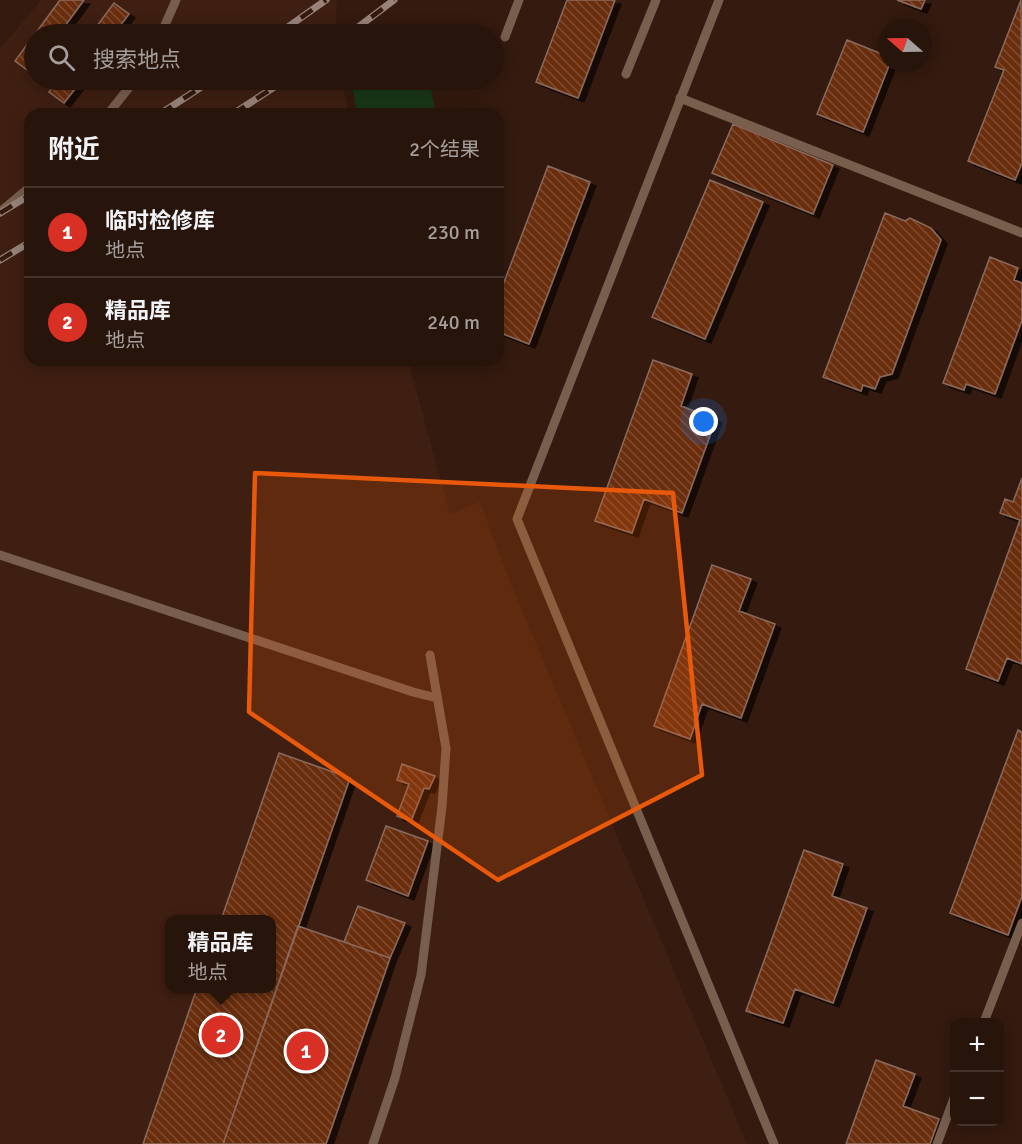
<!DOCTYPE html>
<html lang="zh">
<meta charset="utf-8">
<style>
body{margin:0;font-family:Signika,"Noto Sans SC",sans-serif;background:#332119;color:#f1f3f6}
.controls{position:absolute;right:18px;bottom:18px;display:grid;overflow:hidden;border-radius:12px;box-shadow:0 3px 15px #0003}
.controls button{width:54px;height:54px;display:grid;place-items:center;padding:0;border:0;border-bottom:2px solid #43332c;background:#27140b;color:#f1f3f6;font:30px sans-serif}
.compass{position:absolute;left:878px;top:18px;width:54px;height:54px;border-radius:50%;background:#27140b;box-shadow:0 3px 15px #0003;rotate:290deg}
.you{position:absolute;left:704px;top:422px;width:21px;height:21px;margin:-15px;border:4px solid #fff;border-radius:50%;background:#1a73e8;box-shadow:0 0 0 9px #1a73e833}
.badge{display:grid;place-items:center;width:39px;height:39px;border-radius:50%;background:#d93025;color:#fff;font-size:20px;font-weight:700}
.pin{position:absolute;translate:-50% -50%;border:3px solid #fff;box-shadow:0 2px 6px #0006}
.popup{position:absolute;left:165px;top:915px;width:111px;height:78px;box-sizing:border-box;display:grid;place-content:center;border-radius:12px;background:#27140b;filter:drop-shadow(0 2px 4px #0005);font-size:20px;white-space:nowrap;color:#a49e9d}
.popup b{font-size:22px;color:#f1f3f6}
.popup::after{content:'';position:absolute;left:50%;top:100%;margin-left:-12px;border:12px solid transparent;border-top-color:#27140b}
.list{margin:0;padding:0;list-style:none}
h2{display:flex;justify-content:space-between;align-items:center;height:78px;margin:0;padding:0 24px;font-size:26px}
h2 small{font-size:20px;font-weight:400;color:#a49e9d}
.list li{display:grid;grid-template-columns:39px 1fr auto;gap:18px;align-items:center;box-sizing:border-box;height:90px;padding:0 24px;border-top:2px solid #43332c}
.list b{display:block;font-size:22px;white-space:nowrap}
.list p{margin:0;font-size:20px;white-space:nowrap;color:#a49e9d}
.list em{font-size:20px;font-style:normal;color:#a49e9d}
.icon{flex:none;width:33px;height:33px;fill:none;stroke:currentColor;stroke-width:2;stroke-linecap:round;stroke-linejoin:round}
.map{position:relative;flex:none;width:1022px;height:1144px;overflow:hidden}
.search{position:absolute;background:#27140b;box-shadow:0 3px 15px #0003;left:24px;top:24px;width:480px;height:66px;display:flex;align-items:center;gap:15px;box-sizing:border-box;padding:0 21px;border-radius:33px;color:#a49e9d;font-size:22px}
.panel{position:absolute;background:#27140b;box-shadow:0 3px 15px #0003;left:24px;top:108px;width:480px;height:258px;border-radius:18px}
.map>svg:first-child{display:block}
.built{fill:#3f1f11;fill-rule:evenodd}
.green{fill:#193719}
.building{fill:url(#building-back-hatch);stroke:#8a6b5e;stroke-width:1.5;filter:url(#shadow)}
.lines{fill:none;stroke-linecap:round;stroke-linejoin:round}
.lane{stroke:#785e4d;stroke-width:9}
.rail-casing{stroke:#98837a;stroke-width:7}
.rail{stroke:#341a0f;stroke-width:4.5;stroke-dasharray:14;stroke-linecap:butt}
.marked{fill:#e8590c;fill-opacity:0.2;stroke:#e8590c;stroke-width:4.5;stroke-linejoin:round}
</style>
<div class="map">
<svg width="1022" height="1144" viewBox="0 0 1022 1144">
<defs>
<pattern id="building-back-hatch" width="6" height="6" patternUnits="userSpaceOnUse" patternTransform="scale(1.5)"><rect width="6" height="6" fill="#6a2e10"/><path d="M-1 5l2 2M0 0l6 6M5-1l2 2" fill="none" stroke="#7f4b31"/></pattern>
<filter id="shadow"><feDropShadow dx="6" dy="4" stdDeviation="0" flood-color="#0009"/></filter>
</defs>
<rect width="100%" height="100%" fill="#341a0f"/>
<path class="built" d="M41,0h296l-1,10 1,24h-303v46h308l7,34h-319v246h378l42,154 30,-12 26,70 241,572h-747v-1095zM170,920h102v68h-102z"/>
<path class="green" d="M351,80h78l7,34h-79z"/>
<path class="building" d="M60,0h24l-25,34h-24z
M567,0h48l-37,98 -42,-16z
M897,0h28l-4,9z
M1021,0l1,163 -7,17 -47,-19 36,-91 -9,-3z
M114,3l15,11 -15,20h-23z
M34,35v33l-3,5 -16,-12z
M847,40l40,16v7h3l-27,69 -46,-18z
M58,80h24l-18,23 -15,-11z
M733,124l100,41 -20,49 -101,-41z
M548,166l42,16 -61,162 -31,-12v-34z
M710,180l53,22 -58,137 -53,-22z
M885,213l20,8 5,-3 21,10 10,12 -49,134 -12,3 -5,12 -12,-4 -2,6 -38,-14z
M990,257l28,11 -4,12 8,3v37l-27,74 -29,-10 -2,6 -21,-7z
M653,360l39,14 -11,32 35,13 -34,94 -38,-14 -12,34 -37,-12z
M1022,478v186l-15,-6 -9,23 -32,-12 54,-149 -20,-7 5,-14 8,3z
M712,565l39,14 -12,32 36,13 -34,94 -39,-14 -12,35 -36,-13z
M1018,730l4,2v164l-14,39 -58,-22z
M279,753l71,25 -127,366h-80l54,-156h75v-68h-51z
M402,764l33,12 -6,13 -5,-1 -13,33 -14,-5 12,-32 -12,-4z
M386,826l42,15 -20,55 -42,-16z
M804,850l39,14 -11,32 35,12 -34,95 -38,-14 -12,34 -37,-12z
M358,906l47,17 -15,35 -46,-16z
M298,926l92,32 -64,186h-103z
M876,1060l39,14 -12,32 36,13 -9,25h-84z"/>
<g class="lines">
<path class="lane" d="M719,0l-202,519 257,625
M161,34l15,-34
M505,37l14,-37
M626,74l30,-74
M680,98l342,135
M108,114l27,-34
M0,212l30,-25
M0,555l413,137 24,6
M984,1022l38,-99
M373,1144l22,-66 26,-103 21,-168 4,-59 -16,-93
M937,1144l17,-46"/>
<defs>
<path id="rail" d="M278,34l48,-34
M349,34l45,-34
M160,114l52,-34
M233,114l52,-34
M0,213l30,-18
M0,260l30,-18"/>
</defs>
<use href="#rail" class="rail-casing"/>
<use href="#rail" class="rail"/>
</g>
<path class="marked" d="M255,473l418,20 29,282 -204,105 -249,-168z"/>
</svg>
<div class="controls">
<button>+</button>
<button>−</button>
</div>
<svg class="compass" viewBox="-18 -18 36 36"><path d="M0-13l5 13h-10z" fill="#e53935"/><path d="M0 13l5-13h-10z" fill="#a49e9d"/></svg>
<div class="you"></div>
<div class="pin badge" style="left:306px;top:1051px">1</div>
<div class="pin badge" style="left:221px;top:1035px">2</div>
<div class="popup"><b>精品库</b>地点</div>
<div class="search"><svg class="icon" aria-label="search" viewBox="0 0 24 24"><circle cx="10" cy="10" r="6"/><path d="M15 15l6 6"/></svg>搜索地点</div>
<section class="panel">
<h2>附近<small>2个结果</small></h2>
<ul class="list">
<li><span class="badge">1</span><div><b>临时检修库</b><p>地点</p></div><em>230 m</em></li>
<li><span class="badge">2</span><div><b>精品库</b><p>地点</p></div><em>240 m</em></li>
</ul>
</section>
</div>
